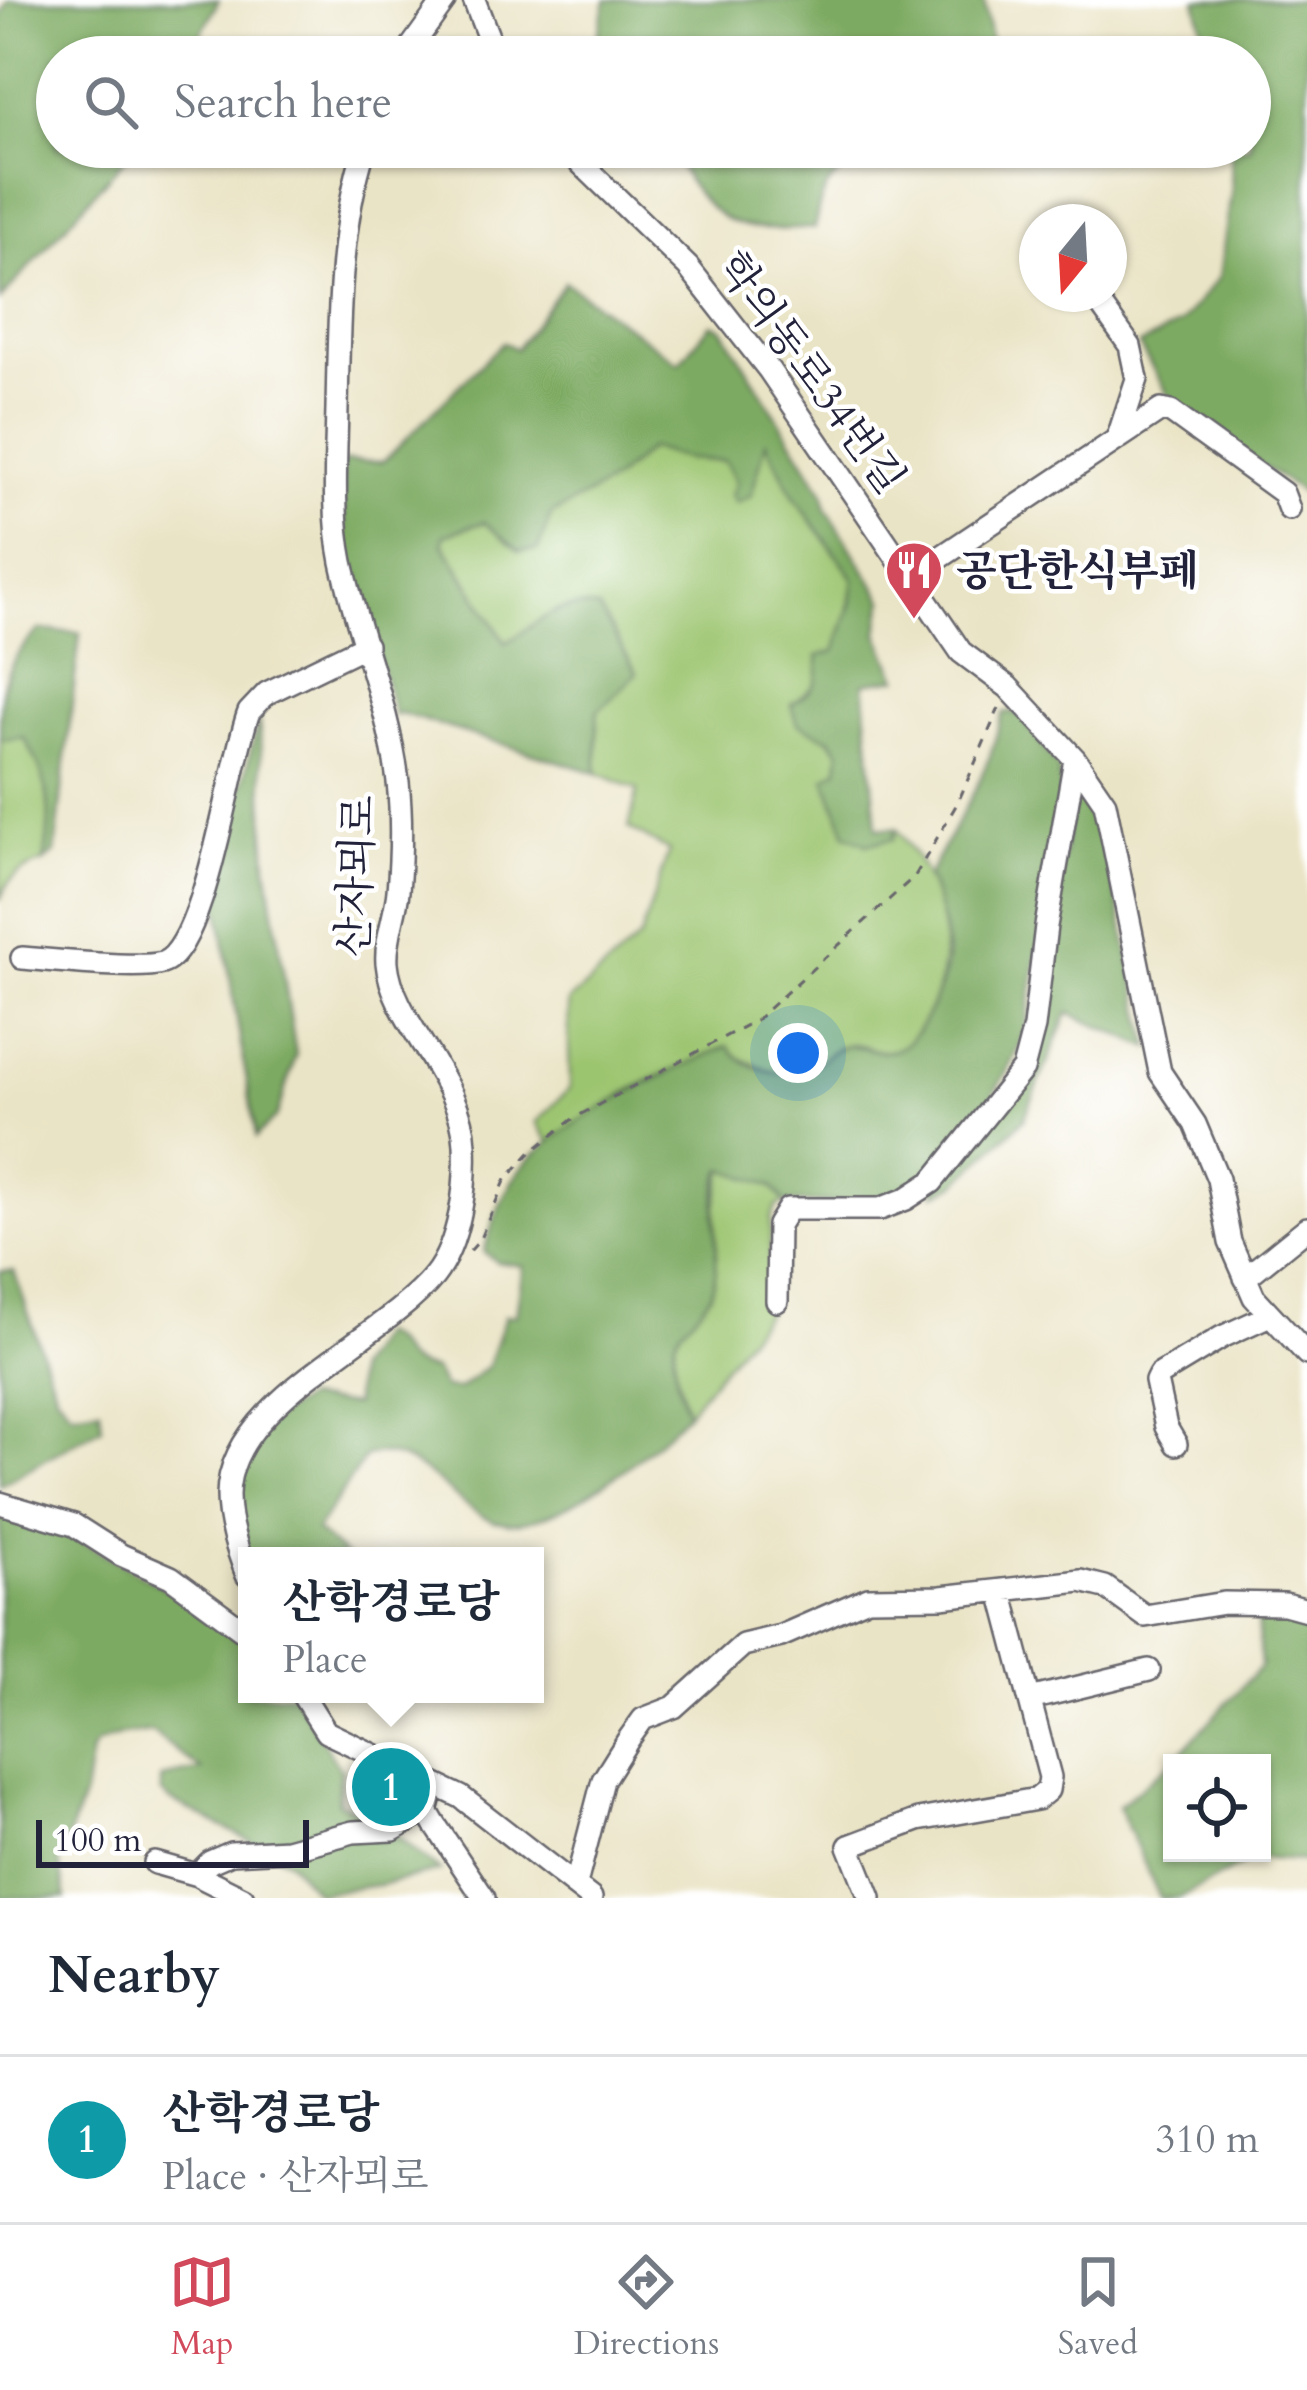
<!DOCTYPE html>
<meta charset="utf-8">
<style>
body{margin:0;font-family:Cardo,"Noto Serif KR",serif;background:#f2f2f3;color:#1f2937}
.controls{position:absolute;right:36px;bottom:36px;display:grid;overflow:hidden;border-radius:0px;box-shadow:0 3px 9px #0004}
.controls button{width:108px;height:108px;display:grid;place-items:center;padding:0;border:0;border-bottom:3px solid #e0e1e3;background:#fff;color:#1f2937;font:60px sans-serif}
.compass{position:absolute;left:1019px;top:204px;width:108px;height:108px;border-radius:50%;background:#fff;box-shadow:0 3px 9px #0004;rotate:198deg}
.scale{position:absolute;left:36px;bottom:30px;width:273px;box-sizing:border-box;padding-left:12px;border:6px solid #22223b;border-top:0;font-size:33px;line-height:42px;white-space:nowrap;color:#22223b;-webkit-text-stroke:9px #fff;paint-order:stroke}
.you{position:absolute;left:798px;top:1053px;width:42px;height:42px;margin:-30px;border:9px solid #fff;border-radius:50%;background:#1a73e8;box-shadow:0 0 0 18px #1a73e833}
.badge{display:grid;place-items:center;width:78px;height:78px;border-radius:50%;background:#d1495b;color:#fff;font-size:39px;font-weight:700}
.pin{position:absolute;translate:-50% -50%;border:6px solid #fff;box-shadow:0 3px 12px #0006}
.popup{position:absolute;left:238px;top:1547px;width:306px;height:156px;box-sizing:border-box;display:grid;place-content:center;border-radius:0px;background:#fff;filter:drop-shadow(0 3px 9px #0005);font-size:39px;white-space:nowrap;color:#747a83}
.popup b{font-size:45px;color:#1f2937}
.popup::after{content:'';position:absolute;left:50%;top:100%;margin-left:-24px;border:24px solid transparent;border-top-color:#fff}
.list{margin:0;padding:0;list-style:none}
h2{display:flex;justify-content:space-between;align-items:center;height:156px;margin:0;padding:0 48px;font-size:51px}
h2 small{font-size:39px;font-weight:400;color:#747a83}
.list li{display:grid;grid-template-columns:78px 1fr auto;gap:36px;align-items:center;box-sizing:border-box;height:168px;padding:0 48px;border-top:3px solid #e0e1e3}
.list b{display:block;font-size:45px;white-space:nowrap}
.list p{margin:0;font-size:39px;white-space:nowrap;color:#747a83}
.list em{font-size:39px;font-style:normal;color:#747a83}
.icon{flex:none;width:66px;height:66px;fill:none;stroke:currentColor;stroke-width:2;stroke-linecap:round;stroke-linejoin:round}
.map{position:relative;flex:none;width:1307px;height:1898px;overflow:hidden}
.search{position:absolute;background:#fff;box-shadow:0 3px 9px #0004;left:36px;right:36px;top:36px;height:132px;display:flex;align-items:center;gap:30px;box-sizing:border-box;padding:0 42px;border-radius:66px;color:#747a83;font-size:45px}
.sheet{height:324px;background:#fff}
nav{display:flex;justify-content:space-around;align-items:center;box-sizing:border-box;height:168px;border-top:3px solid #e0e1e3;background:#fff;font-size:33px;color:#747a83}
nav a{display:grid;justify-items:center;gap:6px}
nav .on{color:#d1495b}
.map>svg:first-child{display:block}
.green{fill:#9cc570;stroke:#5f7456;stroke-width:3}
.forest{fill:#7daa62;stroke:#50664e;stroke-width:3;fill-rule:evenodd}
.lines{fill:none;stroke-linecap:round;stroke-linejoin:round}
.minor-casing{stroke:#68666c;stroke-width:26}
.path{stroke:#68666c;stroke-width:3;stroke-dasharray:9 9;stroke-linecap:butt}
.minor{stroke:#fff;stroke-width:21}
.labels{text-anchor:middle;stroke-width:9;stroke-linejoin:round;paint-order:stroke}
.street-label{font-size:42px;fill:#22223b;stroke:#fff}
.poi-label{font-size:42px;font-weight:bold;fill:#22223b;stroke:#fff;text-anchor:start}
</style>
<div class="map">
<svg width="1307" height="1898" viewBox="0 0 1307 1898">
<rect width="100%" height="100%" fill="#fff"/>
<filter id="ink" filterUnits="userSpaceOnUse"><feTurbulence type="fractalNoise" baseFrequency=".00833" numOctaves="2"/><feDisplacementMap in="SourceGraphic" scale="24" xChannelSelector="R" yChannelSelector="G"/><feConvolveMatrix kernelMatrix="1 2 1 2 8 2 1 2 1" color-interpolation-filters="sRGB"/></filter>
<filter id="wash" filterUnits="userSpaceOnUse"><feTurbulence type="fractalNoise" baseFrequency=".004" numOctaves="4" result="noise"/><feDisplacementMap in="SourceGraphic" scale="48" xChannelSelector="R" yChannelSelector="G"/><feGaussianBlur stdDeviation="2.7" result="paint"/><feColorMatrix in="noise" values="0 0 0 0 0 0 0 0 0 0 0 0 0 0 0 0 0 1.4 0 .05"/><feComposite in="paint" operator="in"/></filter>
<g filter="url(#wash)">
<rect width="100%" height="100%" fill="#eae4c6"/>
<path class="green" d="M765,440l30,58 59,81c-6,45 -21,103 -63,125 16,18 36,30 49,48l-2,17 8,65 47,5 4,-10c42,56 63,113 33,180 -7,14 -19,35 -35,41 -17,6 -29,-7 -45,-6 -23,3 -33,27 -56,29 -21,2 -35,-8 -53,-14 -17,-5 -55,7 -72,13 -42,15 -83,47 -118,72l-15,-21 34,-35 -2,-86 72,-64 29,-87 -40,-23 9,-38 -41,-17v-61l39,-39 -78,-64 -51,35 -64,-101 1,-8 40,-13 35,29 32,-36 63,-35 36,-32 37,11 38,2 11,21z
M24,737c27,45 29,74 20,125 -21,7 -38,16 -44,39v-161z
M724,1169l48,18 14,16 -9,3 -6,12 -3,93 -81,102 -12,-46 -1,-26 41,-73 1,-62z"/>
<path class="forest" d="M8,0h211l-30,57h-132v90h78l-135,153v-283z
M606,0h378l10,57h-396l-3,-8z
M1196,0h111v496l-132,-89 -36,-62 42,-22 38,-46 13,-89 -2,-41h20v-90h-40z
M667,147h220c-44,23 -66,27 -72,81 -90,6 -103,-6 -148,-81z
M565,282l114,81 32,-39 11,4 102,165 2,15 58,92 -6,33 20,45 -34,5 13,145 20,1 -4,10 -26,5 -21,-10 -21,-56 13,-9 2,-17 -9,-13 -33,-15 -7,-20c24,-12 29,-21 27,-48l17,-5 16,-47 3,-25 -59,-81 -29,-56 -15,54 -15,7 -5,-7 5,-14 -11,-21 -38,-2 -37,-11 -36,32 -63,35 -13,35 -19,1 -35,-29 -40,13 -1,9 63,99c33,-21 52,-44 93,-34l38,64 -40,39v61l-197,-60 -5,3 -49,-168 -4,-87 41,1 120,-120 13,7z
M39,630l41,3 -25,220 -11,9c9,-50 7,-80 -20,-125l-24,3c0,-51 0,-72 39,-110z
M1010,712l11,4 38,53 3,33 -36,225c-15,51 -78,143 -129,165 -32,14 -76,10 -111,11l-14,-17 -49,-17c-18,38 2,85 -12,124 -8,20 -35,32 -37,54 -2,23 7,45 13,66 -38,40 -145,134 -203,104 -39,-21 -70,-73 -118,-61l-50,75 30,25h-99c-15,-76 -18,-115 58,-157l49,6 1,-35 24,-36c28,12 11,28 55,36l10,18 15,1 29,-23 17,-50 11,-1 7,-49 -26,-4 -13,-10c9,-32 20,-66 44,-91 45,-46 140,-89 200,-115 16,23 57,35 83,22 11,-6 17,-16 30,-20 19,-7 34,8 54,2 25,-8 51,-68 52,-93 0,-28 -11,-55 -19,-81l46,-84 16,-36 13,-43z
M259,718l8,147 29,190 -19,61 -21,21 -40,-246z
M1075,792l11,4 11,14 53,238 -82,-35 -44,106 -69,66 -20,9v-8l87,-101z
M0,1271h14l42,123 15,18 29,-4 2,19 -102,58z
M0,1513l63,18 130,73 54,38v52h46l48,76 -3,32 44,22 58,47 -61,14 -62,8 -30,-33 -117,-60 -9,-8v-14l40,-8 -49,-38 -31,3 -25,9 -5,7 -7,44 -25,67 7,36h-66z
M1256,1608l51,7v246l-53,-3 -75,40h-19l-42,-92 56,-46 87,-94zM1172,1763h90v90h-90z"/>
</g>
<g filter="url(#ink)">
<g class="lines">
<defs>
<path id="minor" d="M474,0l22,57
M404,57l41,-57
M564,147l124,120 81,103 192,282 47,35 67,72 30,44 55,269 35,52 23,55 12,63 24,55 53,57
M1093,294l37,52 7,33 -19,58
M911,577l250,-167 10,2 112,81 6,16
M22,958c29,2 116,12 140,5 44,-12 69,-207 87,-251l18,-19 99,-48
M1245,1278l62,-50
M777,1301l1,-76 10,-16h92l26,-10 26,-17 91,-113 11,-42 12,-101 29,-167
M1176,1444l-10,-17 -10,-46 3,-6 63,-38 48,-22
M0,1503l74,22 47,30 50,22 76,56
M247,1575c-10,-26 -19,-53 -19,-80 1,-94 152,-153 206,-219 26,-33 33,-90 31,-131 -2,-65 -73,-124 -78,-182 -2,-23 9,-49 11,-72 3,-35 4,-73 0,-109 -9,-76 -40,-146 -56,-220 -10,-50 -6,-103 -5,-154 2,-86 1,-178 28,-261
M302,1694l24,38 135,65 130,101
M1030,1699l119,-29
M430,1800l-3,11 7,12 50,75
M155,1863l42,12
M576,1884l27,-104 25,-40 15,-21 31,-12 69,-62 38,-9 87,-38 73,-1 140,-16 24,6 40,29 79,-13 61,1 22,6
M243,1898l-46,-23 13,-13 21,-9 56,-3 66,-18 40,-2 34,-19
M870,1898l-21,-52 69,-26 119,-21 11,-9 2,-13 -49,-186"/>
</defs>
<use href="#minor" class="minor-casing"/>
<path class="path" d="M470,1251l9,-10 26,-60 24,-27 45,-36 182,-98 159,-144 43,-74 41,-94"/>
<use href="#minor" class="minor"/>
</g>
</g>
<defs>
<symbol id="restaurant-pin" viewBox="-11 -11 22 30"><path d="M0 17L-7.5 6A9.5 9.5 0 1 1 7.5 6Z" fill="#d1495b" stroke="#fff"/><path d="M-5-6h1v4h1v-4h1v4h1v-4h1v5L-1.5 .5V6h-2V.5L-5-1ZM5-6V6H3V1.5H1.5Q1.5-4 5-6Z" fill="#fff"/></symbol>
</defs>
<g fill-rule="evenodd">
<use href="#restaurant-pin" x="881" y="537" width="66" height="90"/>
</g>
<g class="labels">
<g class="street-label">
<text transform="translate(812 372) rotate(54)" y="15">학의동로34번길</text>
<text transform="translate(355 876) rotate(-88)" y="15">산자뫼로</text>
</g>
<g class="poi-label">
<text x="956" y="585">공단한식부페</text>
</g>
</g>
</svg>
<div class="controls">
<button><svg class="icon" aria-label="locate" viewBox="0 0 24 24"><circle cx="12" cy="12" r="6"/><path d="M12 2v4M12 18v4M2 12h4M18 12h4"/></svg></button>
</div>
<svg class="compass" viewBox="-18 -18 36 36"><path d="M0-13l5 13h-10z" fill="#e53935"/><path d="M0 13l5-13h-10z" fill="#747a83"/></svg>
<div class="scale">100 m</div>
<div class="you"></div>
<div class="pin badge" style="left:391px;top:1787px;background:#0f9aa8">1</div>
<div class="popup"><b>산학경로당</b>Place</div>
<div class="search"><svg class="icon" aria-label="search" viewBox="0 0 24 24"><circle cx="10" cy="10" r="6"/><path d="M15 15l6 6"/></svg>Search here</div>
</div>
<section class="sheet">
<h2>Nearby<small></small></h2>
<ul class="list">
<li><span class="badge" style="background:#0f9aa8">1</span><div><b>산학경로당</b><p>Place · 산자뫼로</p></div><em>310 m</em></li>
</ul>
</section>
<nav>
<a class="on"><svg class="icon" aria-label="map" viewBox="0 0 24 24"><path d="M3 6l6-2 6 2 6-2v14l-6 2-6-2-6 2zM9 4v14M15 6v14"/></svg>Map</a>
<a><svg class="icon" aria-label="directions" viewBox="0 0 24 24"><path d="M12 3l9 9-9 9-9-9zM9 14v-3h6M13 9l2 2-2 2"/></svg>Directions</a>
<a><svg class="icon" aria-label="saved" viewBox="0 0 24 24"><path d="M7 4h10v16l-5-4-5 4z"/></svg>Saved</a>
</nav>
